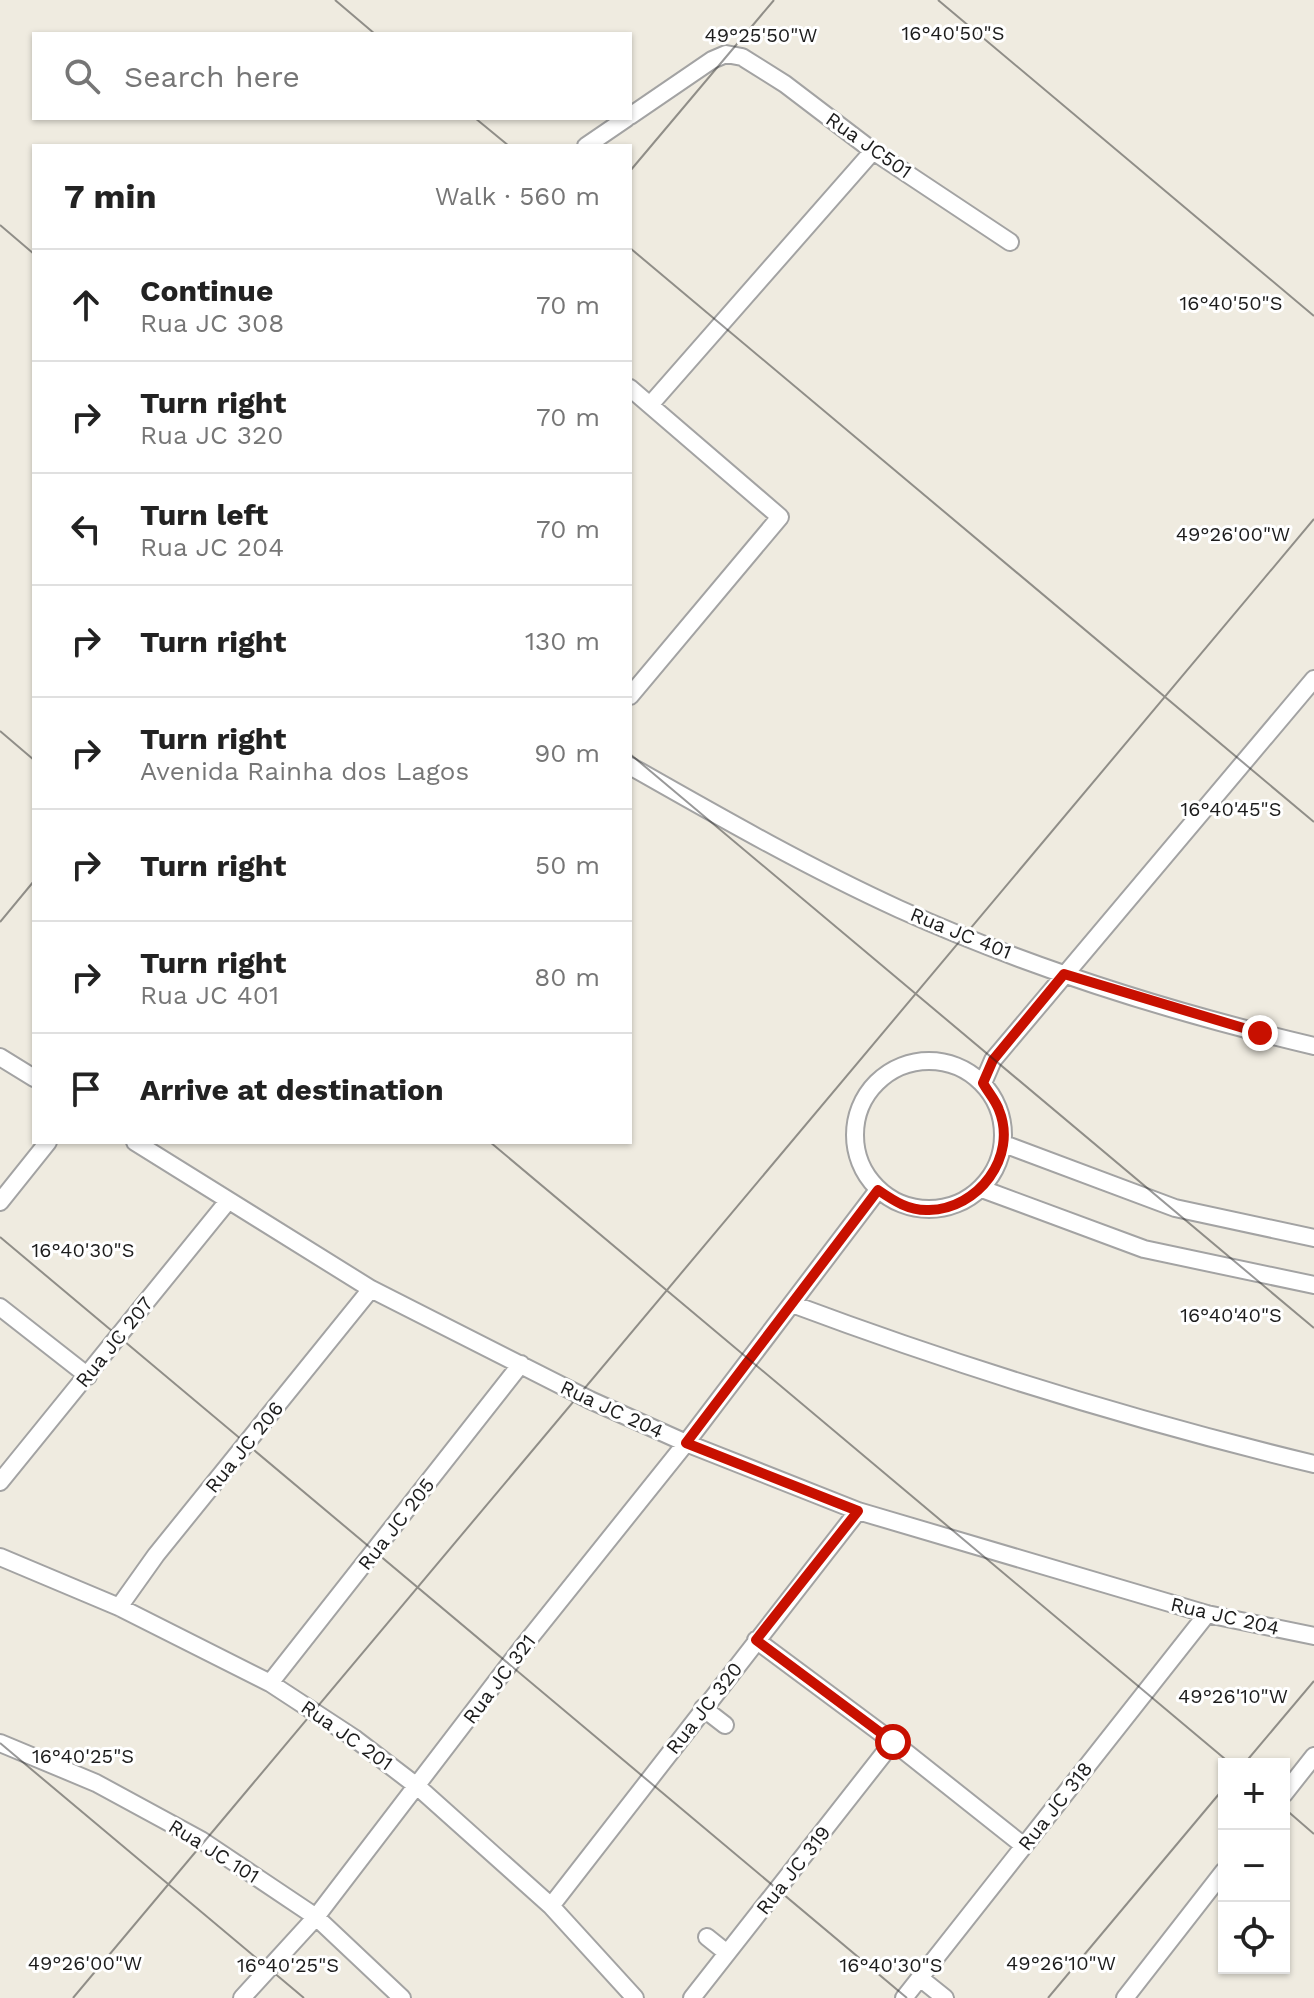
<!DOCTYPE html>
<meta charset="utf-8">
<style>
body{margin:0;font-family:"Work Sans",sans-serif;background:#f2f2f2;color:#222}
.controls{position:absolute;right:24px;bottom:24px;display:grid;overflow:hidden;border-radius:0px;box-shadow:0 2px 6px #0004}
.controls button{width:72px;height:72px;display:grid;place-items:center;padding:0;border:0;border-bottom:2px solid #e0e0e0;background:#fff;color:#222;font:40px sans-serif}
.stop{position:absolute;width:24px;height:24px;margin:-18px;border:6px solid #c81000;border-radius:50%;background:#fff}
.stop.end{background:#c81000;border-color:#fff;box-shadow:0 2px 8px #0008}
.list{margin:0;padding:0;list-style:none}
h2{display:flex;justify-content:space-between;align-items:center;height:104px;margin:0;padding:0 32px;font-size:34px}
h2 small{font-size:26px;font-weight:400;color:#767676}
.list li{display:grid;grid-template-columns:52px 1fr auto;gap:24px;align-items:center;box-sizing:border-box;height:112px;padding:0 32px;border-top:2px solid #e0e0e0}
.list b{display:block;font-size:30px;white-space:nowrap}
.list p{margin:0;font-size:26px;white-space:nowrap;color:#767676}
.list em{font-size:26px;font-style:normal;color:#767676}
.icon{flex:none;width:44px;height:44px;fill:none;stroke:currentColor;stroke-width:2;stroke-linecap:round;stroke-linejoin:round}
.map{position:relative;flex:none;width:1314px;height:1998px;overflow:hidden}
.search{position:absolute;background:#fff;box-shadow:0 2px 6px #0004;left:32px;top:32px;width:600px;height:88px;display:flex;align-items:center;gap:20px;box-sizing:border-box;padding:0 28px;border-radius:0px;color:#767676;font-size:30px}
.panel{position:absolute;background:#fff;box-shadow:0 2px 6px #0004;left:32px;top:144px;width:600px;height:1000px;border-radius:0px}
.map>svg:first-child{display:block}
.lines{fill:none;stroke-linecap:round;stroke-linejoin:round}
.minor-casing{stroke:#a3a3a3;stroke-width:20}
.minor{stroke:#fff;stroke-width:16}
.route{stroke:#c81000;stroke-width:10}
.ticks{fill:none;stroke:#1c1c1c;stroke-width:2;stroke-opacity:0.45}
.labels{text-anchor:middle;stroke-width:6;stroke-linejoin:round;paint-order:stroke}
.street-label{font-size:20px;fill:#1c1c1c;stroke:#fff}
.ticks-label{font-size:20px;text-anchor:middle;fill:#1c1c1c;stroke:#fff;stroke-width:6;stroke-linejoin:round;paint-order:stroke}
</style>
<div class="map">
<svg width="1314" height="1998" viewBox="0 0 1314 1998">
<rect width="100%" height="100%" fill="#efebe0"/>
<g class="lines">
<defs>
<path id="minor" d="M630,116l82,-56 14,-6 16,3 43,27 88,67 137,91
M586,146l41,-28
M630,388l150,129 -150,179
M650,405l223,-254
M630,766c88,50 177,101 269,143 131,59 275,104 415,137
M0,1057l34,21
M855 1135a74 74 0 1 1 148 0a74 74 0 1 1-148 0Z
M983,1083l10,-23 321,-381
M135,1142l236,147 219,111 96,43 172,68 349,103 107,22
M1004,1144l171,64 139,30
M982,1189l162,60 170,36
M0,1202l48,-60
M792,1304c171,64 344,117 522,160
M0,1307l88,69
M0,1482l228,-281
M0,1557l119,50 151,76 84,55 64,49 133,119 84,92
M119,1607l37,-52 215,-266
M756,1640l137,102 131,104
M270,1683l251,-319
M703,1708l22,17
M0,1743l96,40 105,57 115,77 86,81
M1284,1794l30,-38
M551,1906l307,-395
M707,1937l20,16
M920,1978l25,20
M242,1998l74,-81 205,-268 165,-206 192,-253
M692,1998l201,-256
M904,1998l303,-384
M1125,1998l99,-127"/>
</defs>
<use href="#minor" class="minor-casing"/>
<use href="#minor" class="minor"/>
</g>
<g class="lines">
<path class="route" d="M893,1742l-137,-102 102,-129 -172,-68 192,-253c16,11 31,21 51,20 49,-1 89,-53 70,-100 -3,-9 -11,-18 -16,-27l10,-23 71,-86 196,59"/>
</g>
<path class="ticks" d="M335,0l40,34M938,0l376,316M475,118l34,28M630,171l144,-171M0,225l34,29M630,248l684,574M0,731l34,29M630,754l684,574M0,922l34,-41M490,1142l741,622M0,1237l907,761M0,1743l304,255M1244,1764l70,-83M1284,1808l30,26M73,1998l1241,-1479M1048,1998l176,-210"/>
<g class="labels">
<g class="street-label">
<text transform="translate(869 145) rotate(35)" y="7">Rua JC501</text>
<text transform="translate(961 933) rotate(22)" y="7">Rua JC 401</text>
<text transform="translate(114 1342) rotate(-51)" y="7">Rua JC 207</text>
<text transform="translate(612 1409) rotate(25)" y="7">Rua JC 204</text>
<text transform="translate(244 1447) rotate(-51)" y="7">Rua JC 206</text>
<text transform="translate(396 1524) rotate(-52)" y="7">Rua JC 205</text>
<text transform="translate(1225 1616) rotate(13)" y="7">Rua JC 204</text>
<text transform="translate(499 1679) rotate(-53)" y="7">Rua JC 321</text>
<text transform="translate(704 1708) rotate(-52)" y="7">Rua JC 320</text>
<text transform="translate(347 1735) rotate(35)" y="7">Rua JC 201</text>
<text transform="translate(1055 1806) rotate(-52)" y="7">Rua JC 318</text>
<text transform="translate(214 1851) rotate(32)" y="7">Rua JC 101</text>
<text transform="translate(793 1870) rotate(-52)" y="7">Rua JC 319</text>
</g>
</g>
<g class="ticks-label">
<text x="953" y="40">16°40'50"S</text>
<text x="761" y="42">49°25'50"W</text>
<text x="1231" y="310">16°40'50"S</text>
<text x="1233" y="541">49°26'00"W</text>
<text x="1231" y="816">16°40'45"S</text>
<text x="83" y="1257">16°40'30"S</text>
<text x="1231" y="1322">16°40'40"S</text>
<text x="1233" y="1703">49°26'10"W</text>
<text x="83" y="1763">16°40'25"S</text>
<text x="85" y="1970">49°26'00"W</text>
<text x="1061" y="1970">49°26'10"W</text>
<text x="288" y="1972">16°40'25"S</text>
<text x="891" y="1972">16°40'30"S</text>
</g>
</svg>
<div class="controls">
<button>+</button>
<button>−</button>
<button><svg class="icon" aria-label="locate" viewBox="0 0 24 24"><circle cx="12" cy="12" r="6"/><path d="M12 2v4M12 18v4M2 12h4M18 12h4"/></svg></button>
</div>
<div class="stop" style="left:893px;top:1742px"></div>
<div class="stop end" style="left:1260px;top:1033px"></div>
<div class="search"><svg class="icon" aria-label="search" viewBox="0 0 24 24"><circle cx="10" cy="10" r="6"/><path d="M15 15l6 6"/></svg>Search here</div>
<section class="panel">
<h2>7 min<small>Walk · 560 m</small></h2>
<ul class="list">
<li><svg class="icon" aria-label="ahead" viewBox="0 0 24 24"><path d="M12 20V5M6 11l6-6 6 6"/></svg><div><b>Continue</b><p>Rua JC 308</p></div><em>70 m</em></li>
<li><svg class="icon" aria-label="right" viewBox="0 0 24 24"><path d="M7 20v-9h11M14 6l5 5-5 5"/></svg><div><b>Turn right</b><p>Rua JC 320</p></div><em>70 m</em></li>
<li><svg class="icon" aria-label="left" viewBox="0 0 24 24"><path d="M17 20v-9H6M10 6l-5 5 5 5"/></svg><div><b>Turn left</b><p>Rua JC 204</p></div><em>70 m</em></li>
<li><svg class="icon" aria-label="right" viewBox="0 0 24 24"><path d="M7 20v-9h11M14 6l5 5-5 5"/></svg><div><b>Turn right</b></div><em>130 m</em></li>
<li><svg class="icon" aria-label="right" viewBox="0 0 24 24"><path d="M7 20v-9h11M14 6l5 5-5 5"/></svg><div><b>Turn right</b><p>Avenida Rainha dos Lagos</p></div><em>90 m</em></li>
<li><svg class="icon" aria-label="right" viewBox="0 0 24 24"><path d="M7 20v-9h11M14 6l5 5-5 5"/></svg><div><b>Turn right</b></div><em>50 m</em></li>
<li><svg class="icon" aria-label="right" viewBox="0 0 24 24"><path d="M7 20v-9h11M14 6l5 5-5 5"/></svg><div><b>Turn right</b><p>Rua JC 401</p></div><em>80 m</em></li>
<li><svg class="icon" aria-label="arrive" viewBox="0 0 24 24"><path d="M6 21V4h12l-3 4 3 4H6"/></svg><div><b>Arrive at destination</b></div></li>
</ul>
</section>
</div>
